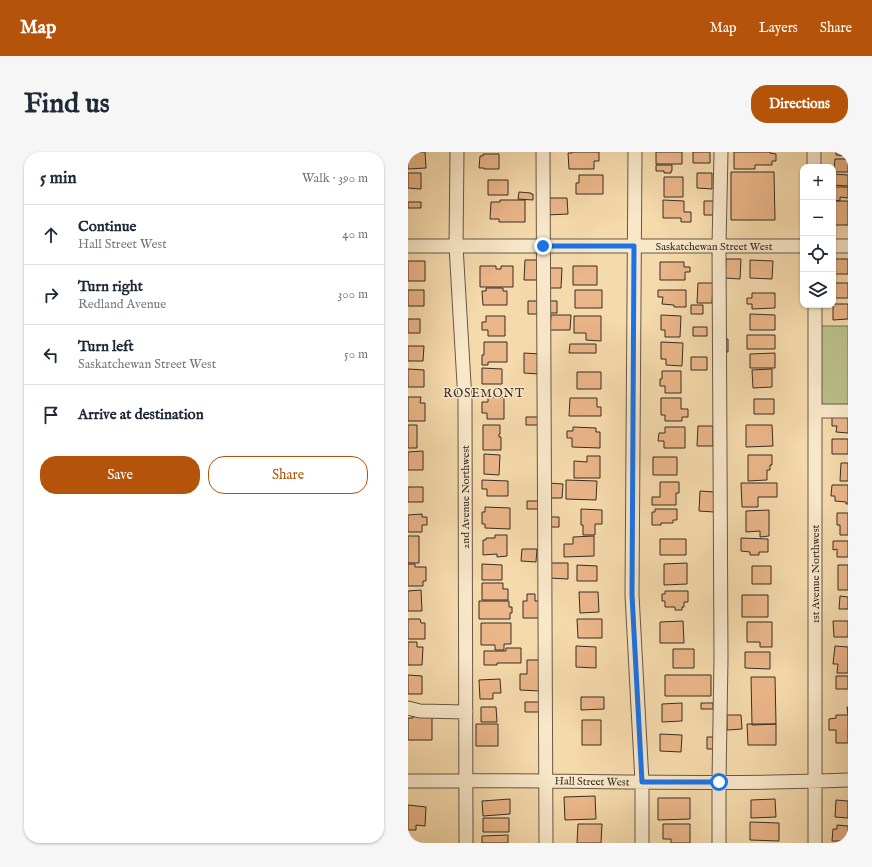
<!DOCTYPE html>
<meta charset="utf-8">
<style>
body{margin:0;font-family:"IM FELL English",serif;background:#f6f6f7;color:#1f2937}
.controls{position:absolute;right:12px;top:12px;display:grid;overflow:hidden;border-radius:8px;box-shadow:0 1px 3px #0004}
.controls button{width:36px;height:36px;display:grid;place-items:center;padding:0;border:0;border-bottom:1px solid #e0e1e3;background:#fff;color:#1f2937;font:20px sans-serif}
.stop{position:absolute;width:12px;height:12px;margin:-9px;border:3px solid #1a73e8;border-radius:50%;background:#fff}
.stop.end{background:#1a73e8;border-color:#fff;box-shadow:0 1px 4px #0008}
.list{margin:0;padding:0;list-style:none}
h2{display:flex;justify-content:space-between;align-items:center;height:52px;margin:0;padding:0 16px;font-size:17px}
h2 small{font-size:13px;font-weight:400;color:#747a83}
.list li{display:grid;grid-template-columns:26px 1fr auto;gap:12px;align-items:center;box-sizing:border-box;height:60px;padding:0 16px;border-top:1px solid #e0e1e3}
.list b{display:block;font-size:15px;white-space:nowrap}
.list p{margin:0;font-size:13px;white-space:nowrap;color:#747a83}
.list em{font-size:13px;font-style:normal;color:#747a83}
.actions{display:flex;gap:8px;padding:12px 16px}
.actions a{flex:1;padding:9px 0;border:1px solid #b45309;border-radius:16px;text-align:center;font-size:14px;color:#b45309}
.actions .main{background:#b45309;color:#fff}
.icon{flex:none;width:22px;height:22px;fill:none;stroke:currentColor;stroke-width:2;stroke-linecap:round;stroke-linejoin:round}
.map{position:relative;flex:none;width:440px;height:691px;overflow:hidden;border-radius:16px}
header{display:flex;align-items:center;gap:24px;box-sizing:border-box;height:56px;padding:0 20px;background:#b45309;color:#fff}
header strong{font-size:19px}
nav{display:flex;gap:22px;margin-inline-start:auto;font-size:14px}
.intro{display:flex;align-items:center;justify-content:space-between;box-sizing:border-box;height:96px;padding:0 24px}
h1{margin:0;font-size:28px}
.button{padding:10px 18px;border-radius:16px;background:#b45309;color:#fff;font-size:14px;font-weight:700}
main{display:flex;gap:24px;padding:0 24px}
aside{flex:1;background:#fff;border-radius:16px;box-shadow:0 1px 3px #0004}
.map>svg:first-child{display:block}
.green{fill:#bbc08a;stroke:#7a7658}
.building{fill:#ebb689;stroke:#382d25}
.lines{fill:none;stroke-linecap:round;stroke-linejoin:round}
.minor-casing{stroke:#675847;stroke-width:15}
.minor{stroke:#f8e7c9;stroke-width:13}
.route{stroke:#1a73e8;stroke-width:5}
.labels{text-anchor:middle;stroke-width:3;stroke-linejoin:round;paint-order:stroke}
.street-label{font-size:11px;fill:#382d25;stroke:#f8e7c9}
.neighbourhood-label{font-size:12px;letter-spacing:1px;fill:#382d25;stroke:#f8e7c9}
</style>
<header>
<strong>Map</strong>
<nav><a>Map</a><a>Layers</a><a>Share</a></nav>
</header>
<div class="intro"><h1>Find us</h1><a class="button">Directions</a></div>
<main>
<aside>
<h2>5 min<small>Walk · 390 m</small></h2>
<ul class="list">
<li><svg class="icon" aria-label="ahead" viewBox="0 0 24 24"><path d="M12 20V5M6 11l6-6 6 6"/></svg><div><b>Continue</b><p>Hall Street West</p></div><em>40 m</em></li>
<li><svg class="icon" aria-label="right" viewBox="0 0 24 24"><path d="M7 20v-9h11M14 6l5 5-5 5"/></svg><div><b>Turn right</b><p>Redland Avenue</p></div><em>300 m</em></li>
<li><svg class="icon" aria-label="left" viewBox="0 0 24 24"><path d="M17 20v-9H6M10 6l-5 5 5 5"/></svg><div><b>Turn left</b><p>Saskatchewan Street West</p></div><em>50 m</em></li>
<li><svg class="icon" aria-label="arrive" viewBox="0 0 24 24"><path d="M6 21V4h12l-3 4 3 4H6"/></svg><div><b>Arrive at destination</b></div></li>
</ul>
<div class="actions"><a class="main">Save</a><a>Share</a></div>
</aside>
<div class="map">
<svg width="440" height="691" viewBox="0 0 440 691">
<rect width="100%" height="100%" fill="#f5daac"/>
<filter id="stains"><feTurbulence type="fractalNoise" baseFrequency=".005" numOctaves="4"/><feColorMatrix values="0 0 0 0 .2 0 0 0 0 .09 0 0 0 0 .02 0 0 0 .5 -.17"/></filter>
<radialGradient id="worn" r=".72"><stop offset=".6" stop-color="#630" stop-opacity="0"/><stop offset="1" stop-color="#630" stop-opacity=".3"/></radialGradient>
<path class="green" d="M409,174h31v79h-30z"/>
<path class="building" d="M2,0h15l1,16 -18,1v-10h2z
M164,0h27v9h-5v8h-25l-1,-16h4z
M248,0h26v12h-26z
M285,0h17v11h-17z
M326,0h36v1l6,1v7h-4v4h-17v4h-21z
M428,0h12v4l-12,-1z
M75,2h16v15h-15v-1h-5l1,-12h3z
M427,7h13v13h-14z
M248,13h16v6h-1v2h-7v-2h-8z
M323,20h43l1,48h-44z
M0,21h13v16l-13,-1z
M289,21h15v16l-15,-1z
M425,22l15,1v11l-15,-1z
M171,23h24v19h-27v-11h3z
M256,25h19v20h-19z
M80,28h20v15h-20z
M425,35h15v11l-8,-1v4l-7,-1z
M111,40l12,1v1h2v6l-15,-1z
M138,46h21l1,16 -22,1z
M92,48h25v22h-26v-3h-9l1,-17h9z
M255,48l21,1v11h7v10h-10v-4h-18z
M296,49h10v14h-10z
M426,49h14v24h-14z
M0,50h13v6h-13z
M318,107h15l-1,20 -15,-1z
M425,107h15v15h-15z
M117,108h15l-1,20h-15z
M342,108l23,1 -1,18 -22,-1z
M0,109h17v20h-17z
M252,110h24v5h6v5h-5v8h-25z
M72,114h16v3h5v-3h12v21h-33z
M165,114h24v19h-24z
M138,116h16l-1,20h-15z
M290,131h15l-1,20h-15z
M425,131h15v15h-15z
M78,136h17v3h4v14h-24l-1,-14h4z
M0,138h16v16h-16z
M167,138h27v18h-27z
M250,138h28v17h-12v-2l-12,-1 1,-7h-5z
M344,141h23v15l-23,1v-5h-5v-6h5z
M120,149h12v13h-12z
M138,149h11v12h-11z
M425,152h15v15l-15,1z
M283,153h12v9h-12z
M342,162l25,1v15h-25z
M143,163h20l-1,15h-20z
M253,163l20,1 -1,21h-15v-7h-4z
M78,164h19v20h-17v-6h-6v-8h4z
M166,164h27v25l-15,-1v-7h-12z
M0,167h12v14h-12z
M285,175h14v9h-14z
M339,183h28v14h-28z
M314,187h6v13h-6z
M76,190h23v20h-19v3h-6v-10h2z
M253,190l22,1 -1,23 -16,-1v-6h-5z
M162,192h26v9h-27z
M0,194h16l-1,15h-15z
M116,201l16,1 -1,20 -15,-1z
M367,201v15h-25v-14z
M283,205h16v13h-16z
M74,216l20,1v15h-20z
M0,217l16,1v17h-16z
M364,217v18l-19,1 -1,-18z
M254,219h19v22h-16v-7h-5v-7h2z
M169,220h24v17h-24z
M0,245h13l-1,6h5v18h-17z
M80,245h16v22h-17v-6h-5v-11h6z
M162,246h27v9h4v9h-32z
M253,246h20v11h7v8h-6v4h-17v-6h-4z
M346,247h20v15h-20z
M424,263h16v18l-12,-1 1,-6h-5z
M118,265h14v8h-14z
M0,273h9v23h-9z
M75,273h17v9h-1v3h2v13h-18z
M338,273h26l1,21 -27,1z
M290,274h15v20h-16z
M165,275l23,1v4h4v16l-28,-1v-9h-5v-7h6z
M257,275h20v21h-21v-7h-6l1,-8h6z
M424,287h16v15h-16z
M15,299v19h-15v-18z
M76,302l16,1 -1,20 -15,-1z
M340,303h24v10h-2v5h-3v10l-19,1z
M179,304h13v22h-26v-17l13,1z
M245,305h24v18h-24z
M433,311h7v18h-8z
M74,328l26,1v15h-21v-7h-5z
M158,328l31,1 -1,19 -30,-1z
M252,330h19v11h-3v12h-24v-8h8z
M140,331l15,1 -1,14h-14z
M333,331h36v14h-19v10h-16z
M424,333h16v19h-2v-2l-11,-1v-5h-4z
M0,335h15v15h-15z
M292,339l15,1 -1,20 -15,-1z
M119,349h13v8h-13z
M77,355l25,1v21l-25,-1v-4h-3v-12h3z
M173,357l21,1v14h-7v11h-12v-10h-2z
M247,357h22v11h-4v3h-12v2h-9v-13h3z
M361,358v26l-9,1v-6l-14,1v-21z
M429,361h11v22h-8v-10h-3z
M14,362v3h5v8h-5v7h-14v-17z
M141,365h10v10h-10z
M87,383h12v21l-10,1v-3l-14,1v-15h3v-2h9z
M0,384h11v27h-11z
M186,384v20l-30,1v-13h9v-7z
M333,386l27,1v13h-9v3h-9v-3l-9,-1z
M252,387h26v16h-26z
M425,389h15v16h-11v-8l-4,1z
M114,397h15l-1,13 -15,-1z
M140,411h20v16l-20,-1z
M279,411v21l-23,1v-21z
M0,412h7v3h11v14h-3v5h-15z
M74,412l20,1v15h-20z
M169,413l20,1v15h-20z
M430,413h10v25h-10z
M344,414h19v18h-19z
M74,431h21v6h5v11h-26z
M13,438l1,21h-14v-20z
M257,439h23v11h-4v5h-2v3h-7v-3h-10v-6h-3v-7h3z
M171,440h19l1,20 -19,1z
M119,442h8v7h4v17h-16v-17h4z
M334,443h26v22h-26z
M432,444l8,1v12h-9z
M71,449h30v6h3v6h-2v6h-31z
M0,467h12l1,4h4v16h-17z
M169,467h25v19h-24z
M275,469l1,22h-24v-21z
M425,469h15v16h-14z
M339,470h25v25h-12v-5h-13z
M73,471h30v21h-7v6h-9v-5h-14z
M0,490h9v5h6l-1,18h-14z
M168,494l20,1v21l-20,-1z
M427,494l13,1v26h-11l1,-9h-5z
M98,496h15v15h-24v2h-13v-14h22z
M265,497h21v19h-21z
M337,500h25v17l-25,-1z
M119,508h13v31l-20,-1v-16h7z
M0,523l14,1v18h-14z
M257,523h46v21h-46z
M428,524h12v13h-12z
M343,525h24l1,47 -24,1z
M92,527l1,14h-8v6h-13l-1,-19z
M173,545h23v12l-23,1z
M117,550h17l-1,10h-16z
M274,551v18l-20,1v-18z
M293,551h12v6h-12z
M73,555h15l1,15h-16z
M439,555h1v36h-12v-13h-7v-11l7,-1v-3h12z
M5,563h19v25h-24v-22h5z
M319,563h14l1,14 -15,1z
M174,568h19v25h-19z
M68,572h22v22h-22z
M339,572h29v21h-28z
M252,582l22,1 -1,17 -21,-1z
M299,585h9v12h-9z
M187,644l1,23 -31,1 -1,-23z
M250,646h32v21l-32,1z
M102,647v15l-27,2 -1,-15z
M367,647l1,18 -25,1v-18z
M428,648l12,1v17l-13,-1z
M0,653l18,2 -1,19 -9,-1v5h-8z
M75,666h26v14h-26z
M342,670l29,1v18l-29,-1z
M170,672h24l-1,19h-24z
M255,672h27v19h-19v-4h-8z
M429,673l11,1v15h-16l1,-12h4z
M100,683v8h-26v-7z"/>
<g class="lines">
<defs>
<path id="minor" d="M49,0l-1,94 9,155 1,442
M135,0l3,691
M227,0l-3,443 10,187v61
M406,0v15
M0,94h395
M425,94h15
M407,259h33
M0,556l12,3 46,1
M0,629c147,-2 293,5 440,-1
M311,691v-61l2,-124 -2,-412 2,-94
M407,691v-538"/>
</defs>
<use href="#minor" class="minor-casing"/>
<use href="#minor" class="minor"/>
</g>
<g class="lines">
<path class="route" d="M135,94h91l-2,349 10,187h77"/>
</g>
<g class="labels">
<g class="street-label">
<text x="306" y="98">Saskatchewan Street West</text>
<text transform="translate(57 345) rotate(-90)" y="4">2nd Avenue Northwest</text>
<text transform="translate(407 422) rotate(-90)" y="4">1st Avenue Northwest</text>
<text transform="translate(184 629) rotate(1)" y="4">Hall Street West</text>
</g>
<g class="neighbourhood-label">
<text x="76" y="245">ROSEMONT</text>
</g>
</g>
<rect width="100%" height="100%" filter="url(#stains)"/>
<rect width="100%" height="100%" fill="url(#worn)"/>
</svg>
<div class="controls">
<button>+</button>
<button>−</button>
<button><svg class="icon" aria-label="locate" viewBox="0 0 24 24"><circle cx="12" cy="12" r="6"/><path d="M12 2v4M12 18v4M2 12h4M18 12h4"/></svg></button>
<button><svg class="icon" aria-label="layers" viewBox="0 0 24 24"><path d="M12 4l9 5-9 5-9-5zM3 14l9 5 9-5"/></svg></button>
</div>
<div class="stop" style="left:311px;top:630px"></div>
<div class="stop end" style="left:135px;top:94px"></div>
</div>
</main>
